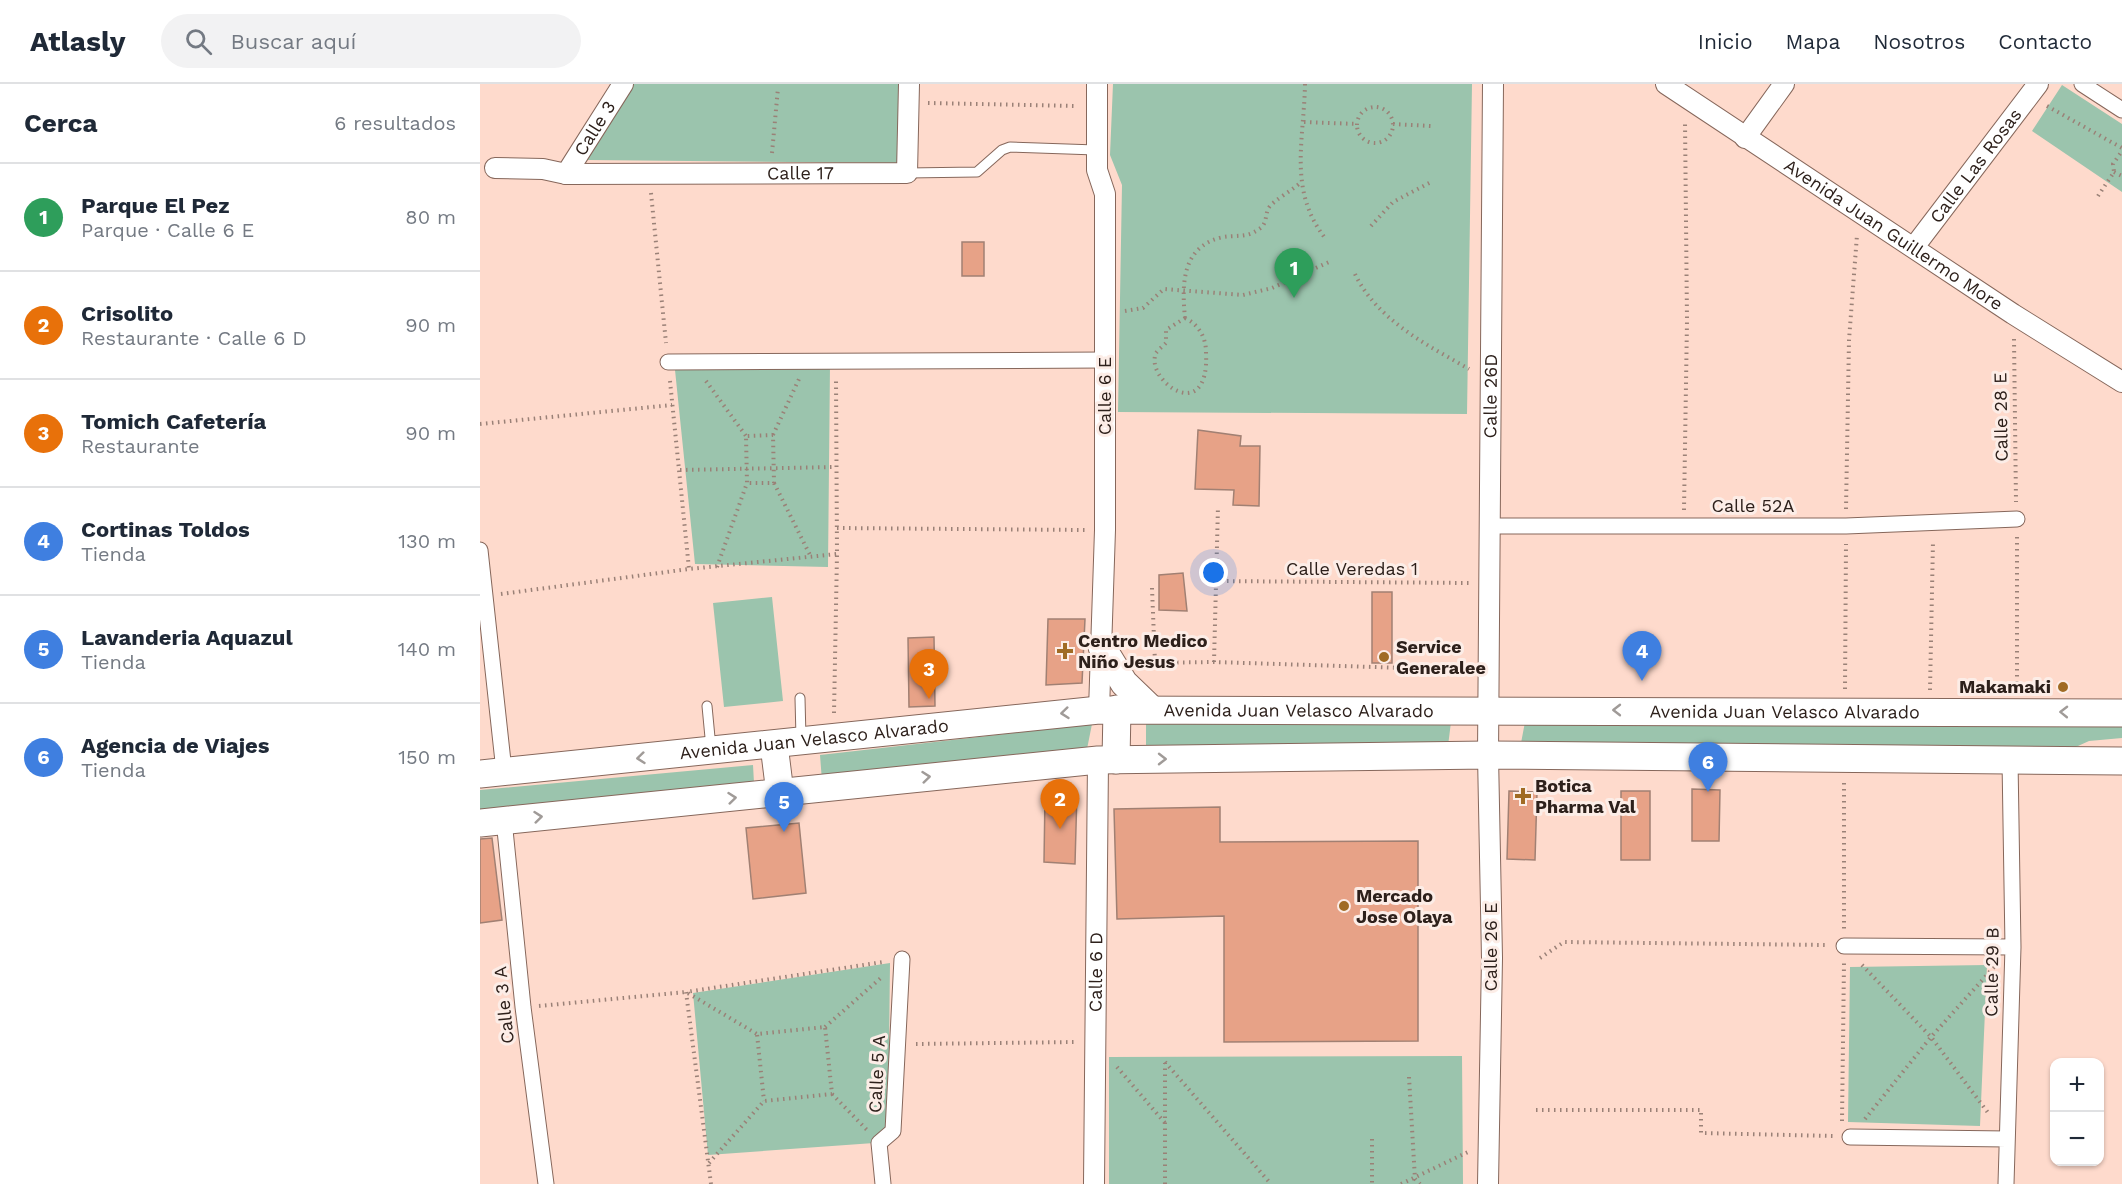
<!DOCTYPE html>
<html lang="es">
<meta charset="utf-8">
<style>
body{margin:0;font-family:"Work Sans",sans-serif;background:#f2f2f3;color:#1f2937}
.controls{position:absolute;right:18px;bottom:18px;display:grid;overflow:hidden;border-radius:12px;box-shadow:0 2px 4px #0004}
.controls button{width:54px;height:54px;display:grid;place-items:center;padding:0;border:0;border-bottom:2px solid #e0e1e3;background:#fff;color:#1f2937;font:30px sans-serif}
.you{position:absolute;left:734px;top:489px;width:21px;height:21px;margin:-15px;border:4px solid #fff;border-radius:50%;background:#1a73e8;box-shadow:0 0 0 9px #1a73e833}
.badge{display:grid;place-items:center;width:39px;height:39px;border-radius:50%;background:#111827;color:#fff;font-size:20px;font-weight:700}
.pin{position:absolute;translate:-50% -50px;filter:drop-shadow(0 2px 3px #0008)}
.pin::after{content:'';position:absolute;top:32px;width:21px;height:18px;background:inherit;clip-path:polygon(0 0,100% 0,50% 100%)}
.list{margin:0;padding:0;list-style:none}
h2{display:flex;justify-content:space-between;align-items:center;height:78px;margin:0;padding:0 24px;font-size:26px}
h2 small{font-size:20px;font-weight:400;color:#747a83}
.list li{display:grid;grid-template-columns:39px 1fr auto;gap:18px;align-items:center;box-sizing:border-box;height:108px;padding:0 24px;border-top:2px solid #e0e1e3}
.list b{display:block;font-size:22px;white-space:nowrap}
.list p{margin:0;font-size:20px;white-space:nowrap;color:#747a83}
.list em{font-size:20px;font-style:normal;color:#747a83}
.icon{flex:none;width:33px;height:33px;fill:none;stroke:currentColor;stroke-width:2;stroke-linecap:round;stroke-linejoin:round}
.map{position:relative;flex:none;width:1642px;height:1100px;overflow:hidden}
header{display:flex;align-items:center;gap:36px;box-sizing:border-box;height:84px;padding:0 30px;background:#fff;border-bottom:2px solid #e0e1e3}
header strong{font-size:28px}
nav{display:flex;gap:33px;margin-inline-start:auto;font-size:21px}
.search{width:420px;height:54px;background:#f2f2f3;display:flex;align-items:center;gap:15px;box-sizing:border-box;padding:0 21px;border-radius:33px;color:#747a83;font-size:22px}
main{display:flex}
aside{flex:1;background:#fff}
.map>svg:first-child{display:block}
.green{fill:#9bc4ad}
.building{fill:#e7a287;stroke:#a18073;stroke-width:1.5}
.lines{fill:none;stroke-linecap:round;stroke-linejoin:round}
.service-casing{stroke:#86675b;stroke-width:11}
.pedestrian-casing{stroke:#86675b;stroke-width:17}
.minor-casing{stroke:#86675b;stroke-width:22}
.secondary-casing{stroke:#86675b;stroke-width:29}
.path{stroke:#9a8177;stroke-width:4;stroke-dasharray:1.5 4.5;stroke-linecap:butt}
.service{stroke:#fff;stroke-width:9}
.pedestrian{stroke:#fff;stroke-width:15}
.minor{stroke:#fff;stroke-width:20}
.secondary{stroke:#fff;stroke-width:27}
.oneway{stroke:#a09b98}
.poi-dot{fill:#a06b24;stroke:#fcede7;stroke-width:2}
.labels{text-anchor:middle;stroke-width:6;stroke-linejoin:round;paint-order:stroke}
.street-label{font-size:18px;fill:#2d201b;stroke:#fcede7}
.poi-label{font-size:18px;font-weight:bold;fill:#2d201b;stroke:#fcede7;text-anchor:start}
</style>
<header>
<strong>Atlasly</strong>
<div class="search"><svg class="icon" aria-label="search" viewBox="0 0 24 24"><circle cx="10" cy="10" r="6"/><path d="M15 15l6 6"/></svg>Buscar aquí</div>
<nav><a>Inicio</a><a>Mapa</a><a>Nosotros</a><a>Contacto</a></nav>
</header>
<main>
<aside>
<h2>Cerca<small>6 resultados</small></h2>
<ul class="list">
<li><span class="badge" style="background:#2e9e5b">1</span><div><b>Parque El Pez</b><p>Parque · Calle 6 E</p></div><em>80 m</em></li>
<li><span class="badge" style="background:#e8710a">2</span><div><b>Crisolito</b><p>Restaurante · Calle 6 D</p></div><em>90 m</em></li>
<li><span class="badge" style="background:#e8710a">3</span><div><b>Tomich Cafetería</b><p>Restaurante</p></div><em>90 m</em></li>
<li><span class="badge" style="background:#3f7fe0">4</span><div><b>Cortinas Toldos</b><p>Tienda</p></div><em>130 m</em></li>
<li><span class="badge" style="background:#3f7fe0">5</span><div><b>Lavanderia Aquazul</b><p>Tienda</p></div><em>140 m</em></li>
<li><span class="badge" style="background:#3f7fe0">6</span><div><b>Agencia de Viajes</b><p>Tienda</p></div><em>150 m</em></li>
</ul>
</aside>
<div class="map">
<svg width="1642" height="1100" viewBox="0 0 1642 1100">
<rect width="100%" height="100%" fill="#fedacc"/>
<path class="green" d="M151,0h274l-1,79 -317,-3 -6,-5z
M633,0h359l-5,330 -349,-2 4,-227 -12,-30z
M1582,1l60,39v68l-90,-61z
M350,281l-2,202 -133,-3 -20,-194z
M292,513l11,104 -59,6 -11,-104z
M666,632l305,6 -3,24 -302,2z
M1045,638l597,2v14l-33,3 -22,10 -546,-8z
M612,640l-5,25 -265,32 -2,-26z
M273,681l1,18 -274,32v-25z
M410,879l-2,179 -180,13 -15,-162z
M1507,881l-7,161 -132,-4 2,-155z
M982,972l1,128h-354v-127z"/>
<path class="building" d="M482,158h22v34h-22z
M718,346l43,6 -1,10h20l-1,60 -26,-1 1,-15 -39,-1z
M703,489l4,38 -28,-1v-35z
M892,508h20v71h-20z
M568,535h37l-3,64 -36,2z
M454,553l1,69 -26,1 -1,-69z
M1212,705l28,1 -1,51h-27z
M1029,707l28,1 -2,68 -28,-1z
M1141,707h29v69h-29z
M597,708l-2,72 -31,-2 1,-66z
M740,723v35l198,-1v200l-194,1v-126l-107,3 -3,-110z
M319,739l7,70 -53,6 -7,-71z
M12,754l10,82 -22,3v-84z"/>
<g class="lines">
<defs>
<path id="service" d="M427,89l70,-1 25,-22 8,-3 86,3
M320,614l1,40
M227,622l4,42"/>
<path id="pedestrian" d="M1602,0l40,26
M188,278l437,-2
M1009,442h357l171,-7
M0,466l24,221
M24,736l19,187 23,177
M1364,862l169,1
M1370,1053l157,2
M403,1100l-4,-41 14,-12 9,-172
M1526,1100l7,-237 -3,-187"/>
<g id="minor">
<path d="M617,0v86l8,24v336l-6,180"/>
<path id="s1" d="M1186,0l347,230 109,68"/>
<path d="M1265,54l39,-54"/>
<path id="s2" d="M15,84l48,1 23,5 341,-1 2,-89"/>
<path id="s3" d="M86,90l57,-90"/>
<path id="s4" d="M1434,163l124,-163"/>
<path id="s5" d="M614,1100l4,-424"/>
<path id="s6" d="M1008,1100l4,-226 -4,-203 5,-671"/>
</g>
<g id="secondary">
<path d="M622,563l22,36 27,26"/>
<path d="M294,661l6,48"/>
<path d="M636,676l1,-51"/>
<path id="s7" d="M0,690l619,-64 1023,3"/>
<path d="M0,739l618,-63 390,-5 634,6"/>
</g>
</defs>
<use href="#service" class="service-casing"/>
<use href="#pedestrian" class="pedestrian-casing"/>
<use href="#minor" class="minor-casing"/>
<use href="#secondary" class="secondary-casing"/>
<path class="path" d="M825,0c-1,57 -17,106 20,154
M448,19l148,3
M1567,22l75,42
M877 41a18 18 0 1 1 36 0a18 18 0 1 1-36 0Z
M824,38l53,2
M913,40l38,2
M292,69l6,-65
M1634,88l8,4
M171,109l15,150
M1618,112l16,-24 -1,-8 9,-13
M891,142l22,-24 38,-20
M875,190c22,46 72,71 114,95
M645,227l18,-3 21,-19 79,6 29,-7 57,-26
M705,234c-3,-32 -4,-69 34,-80 15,-4 27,1 40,-9 8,-5 6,-12 9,-20 4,-8 25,-19 32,-26
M705,234c13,6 21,19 21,34 4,76 -62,28 -50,1 2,-3 7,-7 10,-10v-13z
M1534,255l2,163
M190,297l19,188
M226,297l40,55
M0,340l192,-19
M293,351l26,-56
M200,386l156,-3
M294,399l37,74
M1366,425l3,-169 8,-105
M1204,426l3,-189 -2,-200
M357,444l248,2
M1537,453v151
M237,483l30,-84 -1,-47 27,-1 1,48h-27
M735,497l254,2
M672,504l3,75
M21,510l188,-25 148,-15
M734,578l4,-156
M661,579l73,-1 255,8
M1365,605l1,-145
M1450,606l3,-149
M354,629l3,-159 -1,-175
M1364,699v146
M1060,874l24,-16 263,3
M1382,881l69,72 58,77
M59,922l147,-14 71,42
M345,943l58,-51
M436,960l160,-2
M685,978l106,122
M637,983l48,56
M929,993l6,102 5,5
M352,1010l35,36
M1056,1026h165v23l132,3
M1385,1035l66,-82 63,-70
M1362,1037l2,-158
M892,1055v45
M229,1079l55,-62 68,-7 -7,-67 -68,7 7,67
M231,1100l-25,-192 197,-30
M685,1100v-121
M921,1100l67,-32"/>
<use href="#service" class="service"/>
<use href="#pedestrian" class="pedestrian"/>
<use href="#minor" class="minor"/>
<use href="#secondary" class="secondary"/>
</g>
<defs><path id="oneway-chevron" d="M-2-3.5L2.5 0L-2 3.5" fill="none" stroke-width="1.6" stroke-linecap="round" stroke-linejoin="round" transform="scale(1.5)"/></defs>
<g class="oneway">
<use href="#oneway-chevron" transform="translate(1137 626) rotate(-180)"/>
<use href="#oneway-chevron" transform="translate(1584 628) rotate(-179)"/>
<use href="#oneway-chevron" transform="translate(585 629) rotate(174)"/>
<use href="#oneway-chevron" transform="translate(161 674) rotate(174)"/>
<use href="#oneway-chevron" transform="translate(682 675)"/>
<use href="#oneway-chevron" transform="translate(446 693) rotate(-6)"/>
<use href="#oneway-chevron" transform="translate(252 714) rotate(-6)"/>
<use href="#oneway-chevron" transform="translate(58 733) rotate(-6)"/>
</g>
<g class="poi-dot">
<path d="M582 558h6v6h6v6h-6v6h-6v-6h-6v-6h6z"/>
<circle cx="904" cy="573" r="6"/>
<circle cx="1583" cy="603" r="6"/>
<path d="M1040 703h6v6h6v6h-6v6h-6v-6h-6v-6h6z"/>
<circle cx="864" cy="822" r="6"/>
</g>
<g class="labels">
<g class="street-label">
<text dy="6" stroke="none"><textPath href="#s3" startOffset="54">Calle 3</textPath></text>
<text dy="6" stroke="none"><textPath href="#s4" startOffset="102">Calle Las Rosas</textPath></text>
<text dy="6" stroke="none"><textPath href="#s2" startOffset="306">Calle 17</textPath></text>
<text dy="6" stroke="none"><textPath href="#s1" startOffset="273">Avenida Juan Guillermo More</textPath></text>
<text transform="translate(625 312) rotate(-90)" y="6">Calle 6 E</text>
<text dy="6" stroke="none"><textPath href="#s6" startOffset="788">Calle 26D</textPath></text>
<text transform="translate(1521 333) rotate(-91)" y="6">Calle 28 E</text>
<text x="1273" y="428">Calle 52A</text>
<text x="872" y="491">Calle Veredas 1</text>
<text dy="6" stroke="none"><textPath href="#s7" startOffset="822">Avenida Juan Velasco Alvarado</textPath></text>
<text dy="6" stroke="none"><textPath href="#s7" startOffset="1308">Avenida Juan Velasco Alvarado</textPath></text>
<text dy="6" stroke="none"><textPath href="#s7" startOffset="336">Avenida Juan Velasco Alvarado</textPath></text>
<text transform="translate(1011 863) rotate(-90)" y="6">Calle 26 E</text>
<text dy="6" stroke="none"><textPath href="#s5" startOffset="212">Calle 6 D</textPath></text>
<text transform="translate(1512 888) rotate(-89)" y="6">Calle 29 B</text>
<text transform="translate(24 921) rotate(-96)" y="6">Calle 3 A</text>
<text transform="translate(397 990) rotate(-87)" y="6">Calle 5 A</text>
</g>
<g class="poi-label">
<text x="598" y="563">Centro Medico<tspan x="598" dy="21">Niño Jesus</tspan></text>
<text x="916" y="569">Service<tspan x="916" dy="21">Generalee</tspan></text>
<text x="1571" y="609" text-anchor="end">Makamaki</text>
<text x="1055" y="708">Botica<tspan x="1055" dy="21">Pharma Val</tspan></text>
<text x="876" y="818">Mercado<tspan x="876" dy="21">Jose Olaya</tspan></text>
</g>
</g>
</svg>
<div class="controls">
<button>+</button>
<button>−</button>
</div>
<div class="you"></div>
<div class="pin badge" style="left:814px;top:214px;background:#2e9e5b">1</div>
<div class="pin badge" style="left:580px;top:745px;background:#e8710a">2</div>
<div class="pin badge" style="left:449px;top:615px;background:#e8710a">3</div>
<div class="pin badge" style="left:1162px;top:597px;background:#3f7fe0">4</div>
<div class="pin badge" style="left:304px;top:748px;background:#3f7fe0">5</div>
<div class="pin badge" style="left:1228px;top:708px;background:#3f7fe0">6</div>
</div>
</main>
